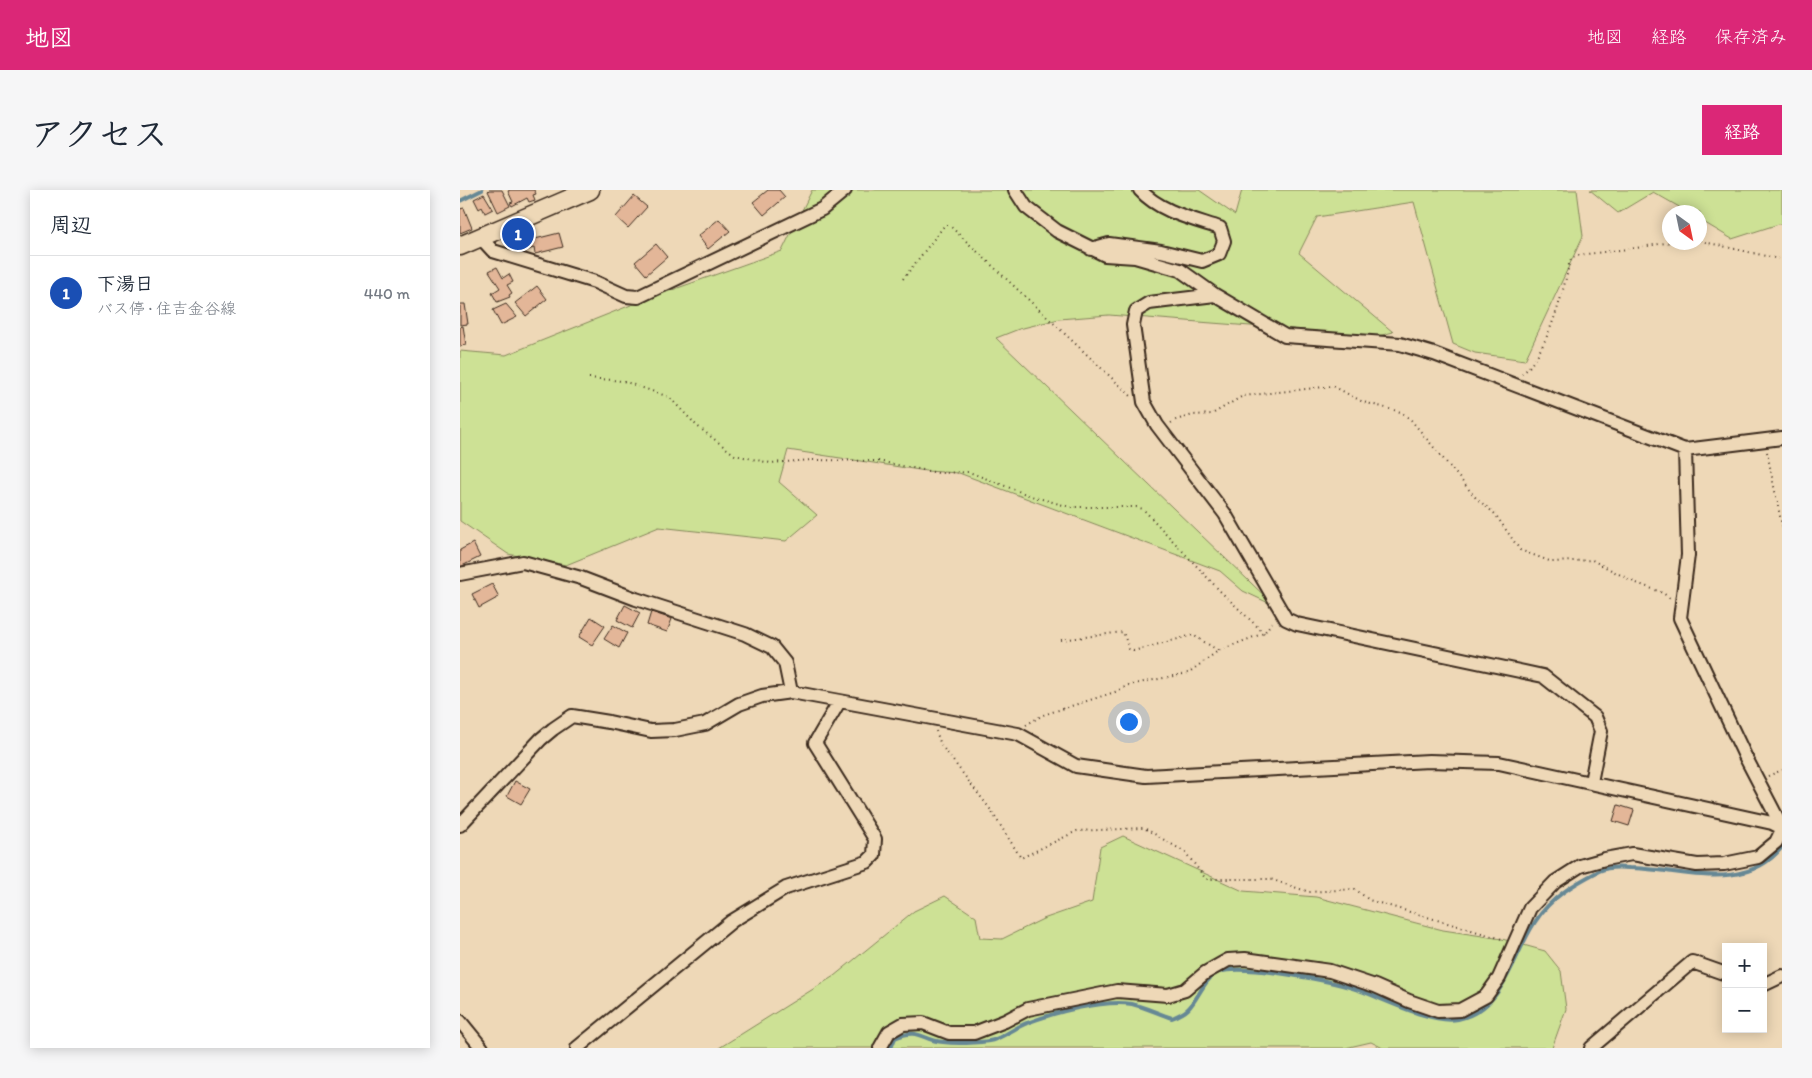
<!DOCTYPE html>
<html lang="ja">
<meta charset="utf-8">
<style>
body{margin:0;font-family:Itim,"Klee One",sans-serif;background:#f6f6f7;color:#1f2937}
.controls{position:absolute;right:15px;bottom:15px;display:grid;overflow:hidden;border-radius:0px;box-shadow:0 2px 12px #0003}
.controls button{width:45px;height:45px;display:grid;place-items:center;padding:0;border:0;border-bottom:1px solid #e0e1e3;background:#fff;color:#1f2937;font:25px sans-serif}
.compass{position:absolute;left:1202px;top:15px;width:45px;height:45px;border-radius:50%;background:#fff;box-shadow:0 2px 12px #0003;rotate:147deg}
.you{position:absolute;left:668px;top:531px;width:18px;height:18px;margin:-12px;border:4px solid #fff;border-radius:50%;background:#1a73e8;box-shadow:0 0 0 8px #1a73e833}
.badge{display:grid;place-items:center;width:32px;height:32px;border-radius:50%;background:#db2777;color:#fff;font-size:16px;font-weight:700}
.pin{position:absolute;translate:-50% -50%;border:2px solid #fff;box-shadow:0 1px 5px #0006}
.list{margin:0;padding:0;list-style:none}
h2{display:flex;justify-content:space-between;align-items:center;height:65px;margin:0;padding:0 20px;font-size:21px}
h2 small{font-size:16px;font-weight:400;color:#747a83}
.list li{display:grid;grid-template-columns:32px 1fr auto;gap:15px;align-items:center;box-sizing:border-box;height:75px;padding:0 20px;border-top:1px solid #e0e1e3}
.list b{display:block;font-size:19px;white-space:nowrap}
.list p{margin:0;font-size:16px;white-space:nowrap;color:#747a83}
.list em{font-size:16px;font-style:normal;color:#747a83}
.map{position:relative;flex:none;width:1322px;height:858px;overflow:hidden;border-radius:0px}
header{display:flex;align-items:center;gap:30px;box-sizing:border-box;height:70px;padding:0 25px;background:#db2777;color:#fff}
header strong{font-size:24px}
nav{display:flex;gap:28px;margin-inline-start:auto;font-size:18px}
.intro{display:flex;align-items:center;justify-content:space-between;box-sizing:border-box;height:120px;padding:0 30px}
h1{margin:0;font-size:35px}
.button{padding:12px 22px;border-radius:0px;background:#db2777;color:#fff;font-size:18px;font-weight:700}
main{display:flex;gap:30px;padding:0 30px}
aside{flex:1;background:#fff;border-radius:0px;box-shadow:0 2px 12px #0003}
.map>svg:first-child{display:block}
.green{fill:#cde195;stroke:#84865a}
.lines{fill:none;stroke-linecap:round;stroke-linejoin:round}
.stream{stroke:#668895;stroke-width:4}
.building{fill:#e3b698;stroke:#3b2a1e}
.minor-casing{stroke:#3b2a1e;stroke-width:16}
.secondary-casing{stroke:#3b2a1e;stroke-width:21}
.path{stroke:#3b2a1e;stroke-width:2;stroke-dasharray:1 4;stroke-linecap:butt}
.minor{stroke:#eed8b7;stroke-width:12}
.secondary{stroke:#eed8b7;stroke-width:18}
</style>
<header>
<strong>地図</strong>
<nav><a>地図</a><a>経路</a><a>保存済み</a></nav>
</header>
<div class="intro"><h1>アクセス</h1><a class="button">経路</a></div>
<main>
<aside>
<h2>周辺<small></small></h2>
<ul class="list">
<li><span class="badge" style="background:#1a4fb4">1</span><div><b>下湯日</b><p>バス停 · 住吉金谷線</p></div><em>440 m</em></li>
</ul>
</aside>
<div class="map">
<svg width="1322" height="858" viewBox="0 0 1322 858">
<rect width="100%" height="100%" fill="#eed8b7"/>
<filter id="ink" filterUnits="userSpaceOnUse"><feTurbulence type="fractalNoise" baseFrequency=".02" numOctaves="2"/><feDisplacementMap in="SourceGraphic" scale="10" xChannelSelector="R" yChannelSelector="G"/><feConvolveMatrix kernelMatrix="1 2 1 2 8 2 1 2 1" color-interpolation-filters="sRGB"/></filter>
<g filter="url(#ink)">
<path class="green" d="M352,0h387l36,25 7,-25h335l6,46 -58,124 -50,-7 -22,-9 -39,-142 -97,15 -18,36 94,79 -14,4 -270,-21 -50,4 -40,10 -23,9 279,268 -32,-15 -23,-20 -261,-98 -33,-2 -138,-21 -9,32 38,33 -31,26 -127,-14 -93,38 -58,-11 -48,-33v-170l46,4 135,-54 141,-50z
M1130,0h192v33l-50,16 -32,-19v-8h-12l-35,-20 -35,21z
M663,646l120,55 73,6 127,33 59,9 43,12 16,20 5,38 -14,39h-169l-12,-6 -26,6h-626l115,-72 80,-65 31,-15 31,21 4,21 22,1 41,-20 49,-17 8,-55z"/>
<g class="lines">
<path class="stream" d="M0,11l22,-11
M431,858l4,-10c24,-11 26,2 48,4 15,2 30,1 46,-1 11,-1 26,-14 38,-18 26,-10 77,-24 105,-19 13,3 27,10 40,14 5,-2 12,-5 16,-9 11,-11 16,-31 31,-37 25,-8 116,9 142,19 25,9 71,33 97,28 47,-10 54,-63 77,-97 16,-25 39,-38 64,-51 8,-4 20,-4 30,-3 51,0 115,27 153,-21"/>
</g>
<path class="building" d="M29,0h13l8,16 -12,6 -10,-21z
M50,0h24l2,4 -3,1 2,5 -6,2 -2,-4 -15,8 -2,-3 3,-1 -5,-11z
M308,0h11l6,7 -21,18 -11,-13z
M24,4l9,15 -8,4 -3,-6 -3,2 -5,-10z
M174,6l13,11 -19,21 -12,-11z
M4,18l8,20 -12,5v-24z
M259,29l11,12 -22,18 -10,-13z
M99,43l4,14 -28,7 -1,-6 -10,3 -1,-3 -10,3 -2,-6z
M196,54l11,13 -21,18 -11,-13z
M37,77l6,11 6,-4 4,8 -6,3 5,8 -3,2 1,2 -13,5 -5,-9 8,-5 -11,-17z
M77,96l10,13 -21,17 -11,-13z
M0,114h5l3,20 -8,1z
M46,114l11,13 -16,8 -8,-15z
M3,136l3,19 -6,1v-19z
M13,353l7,14 -20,10v-17z
M32,394l7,13 -20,11 -7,-14z
M165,415l15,8 -8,15 -15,-8z
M191,422l21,7 -5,13 -20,-7z
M131,427l14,9 -13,19 -13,-8z
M153,435l14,8 -8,15 -15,-9z
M55,591l15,8 -9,15 -14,-8z
M1158,615l16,5 -5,16 -16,-5z"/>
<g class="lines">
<defs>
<path id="minor" d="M555,0l11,17 31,24 48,24 30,2 45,13 35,25 70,41 115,8 34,10 251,96 97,-12
M20,47l13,14 102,31 31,14 12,1 184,-88 23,-19
M631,59l18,-5 52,7 41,10 17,-7 5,-13 -4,-13c-27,-9 -60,-16 -80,-38
M755,105l-66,8 -13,8 -3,14 11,77 13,23 68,89 61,105 11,5 246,52 52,41 6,14 -10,51
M1225,260l3,105 -8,63 65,138 37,71
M0,384l63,-12 58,16 55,21 109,35 27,13 13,16 6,29
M0,635l81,-86 12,-10 19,-13 37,6 42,9 24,-1 30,-6 34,-20 23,-8 29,-4 227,42 58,32 70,10 283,-15 70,2 273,60 10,5
M1303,795l19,-9
M0,831l22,27
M117,858l155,-127 54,-33 81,-26 7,-7 1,-16 -60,-96 24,-41
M420,858l9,-16 14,-8 20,-1 26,10h25l31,-12 23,-12 89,-18 51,4 17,-5 20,-17 23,-13 17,-1 85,12 45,15 34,15 29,10 22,-1 26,-14 13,-18 31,-70 25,-26 25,-16 25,-7 27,-5 65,11 27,-1 34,-7 18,-15 6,-12
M1131,858l101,-86 34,12"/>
<path id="secondary" d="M0,56l130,-56"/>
</defs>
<use href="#minor" class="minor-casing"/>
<use href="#secondary" class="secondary-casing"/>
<path class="path" d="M1240,51l79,18 3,-1
M443,89l41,-53h6l181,170
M1062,184c21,-16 38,-70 44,-96 2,-6 2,-13 5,-19l8,-4 57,-7 35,-6
M129,188l34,3 46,16 28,29 38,29 35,8 42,-3 66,1 60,12 31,-1 62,24 39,11h66l7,2 77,82 44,42
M711,233l5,-3 17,-5 19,-1 31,-18 90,-10 30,16 38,10 10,8 65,78 19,16 25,36 32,12 40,-2 42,22 29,11 8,6
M1307,262l15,74
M601,450l62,-8 6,17 4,2 60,-16 26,16
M566,535l17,-10 72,-23 14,-7 59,-12 30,-22 46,-18 9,-12
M476,541l5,14 49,64 31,49 56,-27 67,-3 41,24 21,27h64l39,13 46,-3 14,11 133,39
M1308,586l14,-6"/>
<use href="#minor" class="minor"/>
<use href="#secondary" class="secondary"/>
</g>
</g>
</svg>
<div class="controls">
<button>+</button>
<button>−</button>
</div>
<svg class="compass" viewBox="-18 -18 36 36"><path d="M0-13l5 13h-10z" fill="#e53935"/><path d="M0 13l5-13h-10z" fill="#747a83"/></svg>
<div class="you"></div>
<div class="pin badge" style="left:58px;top:44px;background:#1a4fb4">1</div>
</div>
</main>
